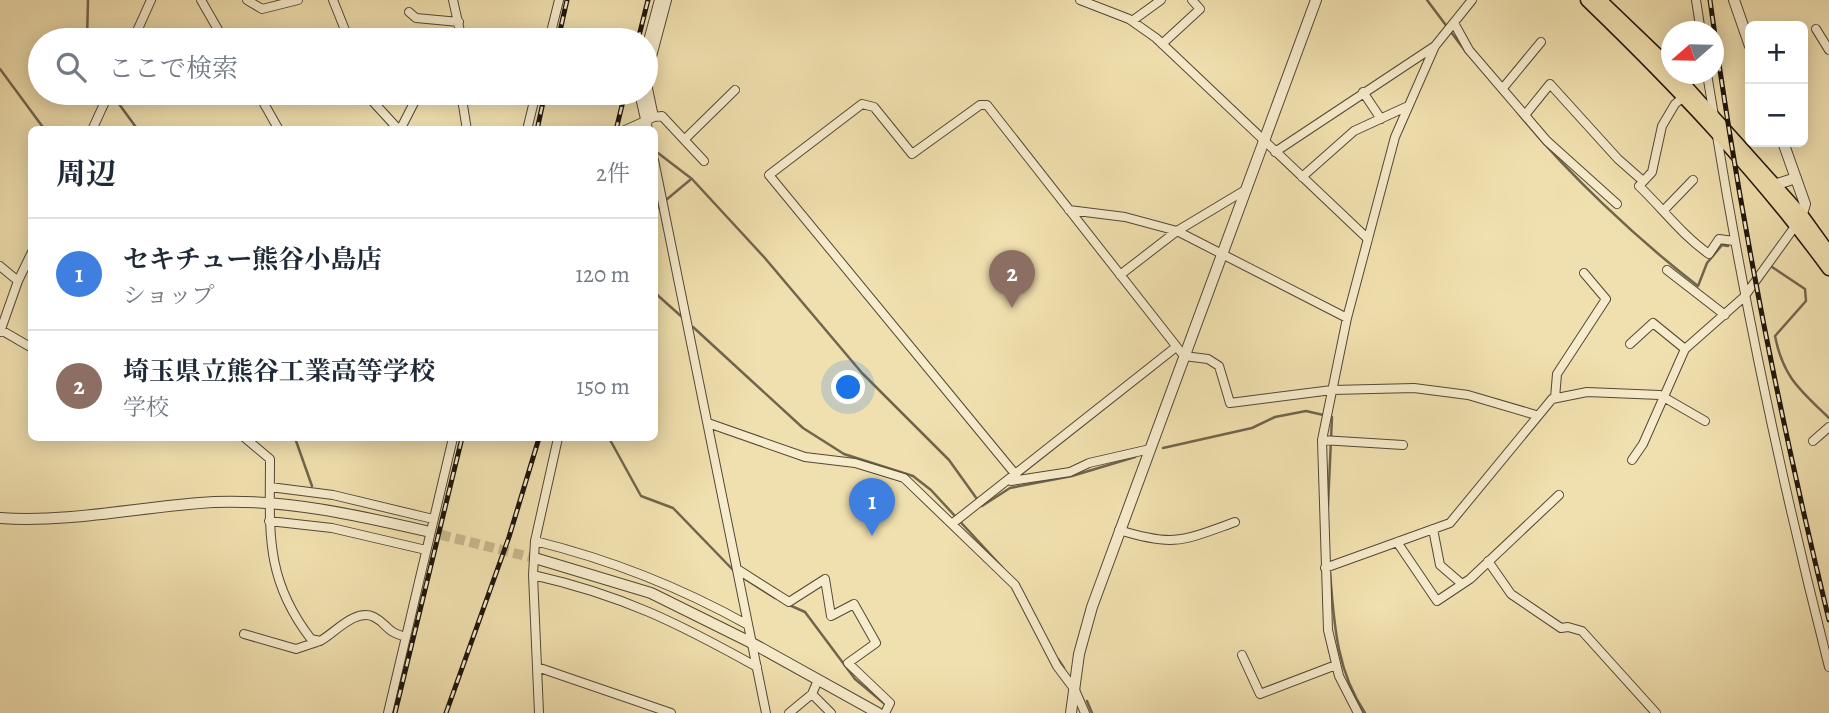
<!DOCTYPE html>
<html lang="ja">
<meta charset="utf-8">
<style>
body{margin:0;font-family:Alegreya,"Noto Serif JP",serif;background:#f2f2f3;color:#1f2937}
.controls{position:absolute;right:21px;top:21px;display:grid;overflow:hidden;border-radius:10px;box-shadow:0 4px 18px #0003}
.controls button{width:63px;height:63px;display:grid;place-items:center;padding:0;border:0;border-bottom:2px solid #e0e1e3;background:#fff;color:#1f2937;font:35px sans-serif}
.compass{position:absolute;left:1661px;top:21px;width:63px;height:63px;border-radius:50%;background:#fff;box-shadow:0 4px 18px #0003;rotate:250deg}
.you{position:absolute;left:849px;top:388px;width:24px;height:24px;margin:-18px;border:5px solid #fff;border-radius:50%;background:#1a73e8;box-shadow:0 0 0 10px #1a73e833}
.badge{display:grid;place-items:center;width:46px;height:46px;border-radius:50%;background:#8f2418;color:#fff;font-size:23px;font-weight:700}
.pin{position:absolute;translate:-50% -58px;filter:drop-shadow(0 2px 4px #0008)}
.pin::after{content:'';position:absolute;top:37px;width:24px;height:21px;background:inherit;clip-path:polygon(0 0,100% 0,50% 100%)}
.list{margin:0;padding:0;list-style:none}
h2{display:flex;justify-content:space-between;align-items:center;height:91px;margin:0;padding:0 28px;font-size:30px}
h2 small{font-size:23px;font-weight:400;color:#747a83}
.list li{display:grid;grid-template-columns:46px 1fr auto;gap:21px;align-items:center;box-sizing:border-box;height:112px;padding:0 28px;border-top:2px solid #e0e1e3}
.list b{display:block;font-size:26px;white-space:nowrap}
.list p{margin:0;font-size:23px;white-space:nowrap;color:#747a83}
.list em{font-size:23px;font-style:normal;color:#747a83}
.icon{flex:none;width:38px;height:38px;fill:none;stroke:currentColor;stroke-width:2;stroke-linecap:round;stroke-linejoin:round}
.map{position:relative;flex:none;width:1829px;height:713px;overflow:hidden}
.search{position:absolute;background:#fff;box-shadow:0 4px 18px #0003;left:28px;top:28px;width:630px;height:77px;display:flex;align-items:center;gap:18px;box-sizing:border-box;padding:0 24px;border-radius:38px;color:#747a83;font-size:26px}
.panel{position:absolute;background:#fff;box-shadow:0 4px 18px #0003;left:28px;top:126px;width:630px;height:315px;border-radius:10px}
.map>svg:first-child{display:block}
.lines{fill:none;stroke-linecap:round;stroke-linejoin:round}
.stream{stroke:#71654d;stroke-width:2.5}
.tertiary-tunnel{stroke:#c7b78f;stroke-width:10;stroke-dasharray:10 5;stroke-linecap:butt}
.minor-casing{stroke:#524836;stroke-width:10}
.tertiary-casing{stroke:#524836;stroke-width:12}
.trunk-casing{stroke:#1d150d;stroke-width:15}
.minor{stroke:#f6ebcb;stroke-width:8}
.tertiary{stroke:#f6ebcb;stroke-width:10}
.trunk{stroke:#f1e0af;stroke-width:12}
.rail-casing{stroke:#1d150d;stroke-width:5}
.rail{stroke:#f6ebcb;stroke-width:2.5;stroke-dasharray:8;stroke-linecap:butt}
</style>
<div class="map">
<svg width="1829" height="713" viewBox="0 0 1829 713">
<rect width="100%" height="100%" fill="#f1e0af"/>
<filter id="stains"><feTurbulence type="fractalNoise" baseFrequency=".00286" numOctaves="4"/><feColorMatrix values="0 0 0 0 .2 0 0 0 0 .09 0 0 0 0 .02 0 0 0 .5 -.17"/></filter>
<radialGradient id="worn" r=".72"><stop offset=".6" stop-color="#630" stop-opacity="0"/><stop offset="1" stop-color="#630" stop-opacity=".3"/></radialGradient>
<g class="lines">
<path class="stream" d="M1427,0l39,52
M87,40l1,-40
M0,69l45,61
M111,93l27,37
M1518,113c49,60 119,126 180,173l9,-23 15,-18 6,1
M523,130l8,-26
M658,153l34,26 72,78 98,116 87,87 33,46 28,-18 62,-12 63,-19
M666,200l24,-20
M654,210l5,-3
M1772,267l33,22 1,12 -31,35c8,41 25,54 54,82
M654,292l28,25
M693,327l110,101 41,26 69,22 18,14 71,77
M295,438l17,48
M609,438l32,58 32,12 61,63
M1163,448l89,-20 23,-11 31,-6 26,6 -4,89
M1330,572c4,50 6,98 35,141
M742,577l33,21
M787,604l18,8 50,67 31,26
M1058,659l6,9
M1087,701l5,12"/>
<path class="tertiary-tunnel" d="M426,531l112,28"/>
<defs>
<path id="minor" d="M201,0l23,40
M247,0l15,9 36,-9
M333,0l16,40
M453,0l9,40
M1080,0l49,19 27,19 212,201
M1696,0l5,32
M409,12l7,6 43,4
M1132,21l29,-21
M1454,23l15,27 78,91 70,63
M1816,29l13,21
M133,40l18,-40
M549,40l10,-40
M1162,44l38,-35 -8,-9
M1707,74l7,42
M1503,88l38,-46
M1363,92l18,27
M258,93l21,37
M365,93l34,37
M461,93l6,37
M1687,94l-12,10 -13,22 -10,46 -13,14c24,23 43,49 70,68l10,-15 15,2
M1525,115l25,-31 68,75 25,22
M654,117l8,-1 42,45
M646,119l2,11
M92,130l17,-37
M400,130l19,-37
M527,130l9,-37
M625,130l29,-13 -8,-38 21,-79
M1717,136c29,179 67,355 112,531
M685,139l50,-49
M1275,152l160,-106
M654,160l112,553
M1302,177l52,-46 52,-24
M1069,210l56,7 52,14 170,87
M1664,210l29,-30
M0,266l18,15
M1667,270l58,45
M1120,275l57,-44 70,-42
M1,330l31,18
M0,332l18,-51 14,-29
M1630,344l23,-21 32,26
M1555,398l2,-24 49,-75 -22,-26
M708,423l97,34 50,6 49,15 111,107 42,81 18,24 10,23
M245,438l25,21c0,72 -6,119 41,180l9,2c15,-8 35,-33 54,-24 14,7 10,14 32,20
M1322,440l81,5
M1813,441l16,-14
M1632,460l11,-16 42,-95 59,-52 52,-72
M1016,475l-247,-300 93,-71 12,3 38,47 68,-49h7l197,251 24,3 11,7 11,37 102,-13 82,-2 54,7 68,20
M1011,481l59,-9 19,-9 61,-14
M270,487l63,8 100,24
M269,521l63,7 94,22
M953,523l223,-176
M1433,529l7,36 22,19
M1119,530c55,17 63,11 116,-8
M535,541c77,19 145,46 213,84
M1397,542l40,59 33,-22 89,-84
M1488,561l23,33 50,34 7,-1 14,4 74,82
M1325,568l125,-45 102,-124 35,-7 73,3 45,26
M737,569l52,33 36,-23 6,37 23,-12 22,39 -28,20 42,40 -5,10
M533,575c89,20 145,48 224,92
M244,634l52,15 21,-7
M1242,655l18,39 76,-29
M537,667l134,46
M818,680l-6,14 19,19
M388,713l65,-275
M539,713l-6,-138 2,-34 23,-103
M789,713l23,-19
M1358,713l-19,-37 -11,-46 -6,-190 25,-122 48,-181 40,-91 37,-46"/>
<path id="tertiary" d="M1734,0l16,46
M646,52l14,-52
M640,93l6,26
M1783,142l22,62 -5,16
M1774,185l22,-7
M0,518c72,5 143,-12 214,-16 72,-3 142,13 212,29
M538,559l113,34 101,50 126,70
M1071,713l8,-59 13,-47 224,-607"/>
<path id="trunk" d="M1587,0c87,84 171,172 242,269
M1600,0l72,69
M1675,74l128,143 26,36"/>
</defs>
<use href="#minor" class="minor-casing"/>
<use href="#tertiary" class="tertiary-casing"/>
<use href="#trunk" class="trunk-casing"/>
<use href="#minor" class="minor"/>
<use href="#tertiary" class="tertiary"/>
<use href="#trunk" class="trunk"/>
<defs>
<path id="rail" d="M1710,0c28,209 69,415 119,620
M558,40l9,-40
M638,40l10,-40
M537,130l8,-37
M616,130l9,-37
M395,713l67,-275
M446,713l63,-176 30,-99"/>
</defs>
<use href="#rail" class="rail-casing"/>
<use href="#rail" class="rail"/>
</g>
<rect width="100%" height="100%" filter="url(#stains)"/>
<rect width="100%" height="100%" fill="url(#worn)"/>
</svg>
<div class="controls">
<button>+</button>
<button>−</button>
</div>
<svg class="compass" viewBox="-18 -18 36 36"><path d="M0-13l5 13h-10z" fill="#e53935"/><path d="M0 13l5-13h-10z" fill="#747a83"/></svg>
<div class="you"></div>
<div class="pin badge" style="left:872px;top:536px;background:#3f7fe0">1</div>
<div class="pin badge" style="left:1012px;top:308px;background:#8d6e63">2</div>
<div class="search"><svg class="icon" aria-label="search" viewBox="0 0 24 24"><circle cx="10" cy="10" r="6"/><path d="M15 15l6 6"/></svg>ここで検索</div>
<section class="panel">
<h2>周辺<small>2件</small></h2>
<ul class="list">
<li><span class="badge" style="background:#3f7fe0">1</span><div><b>セキチュー熊谷小島店</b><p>ショップ</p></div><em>120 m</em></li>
<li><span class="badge" style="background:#8d6e63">2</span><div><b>埼玉県立熊谷工業高等学校</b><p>学校</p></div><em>150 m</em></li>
</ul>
</section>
</div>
